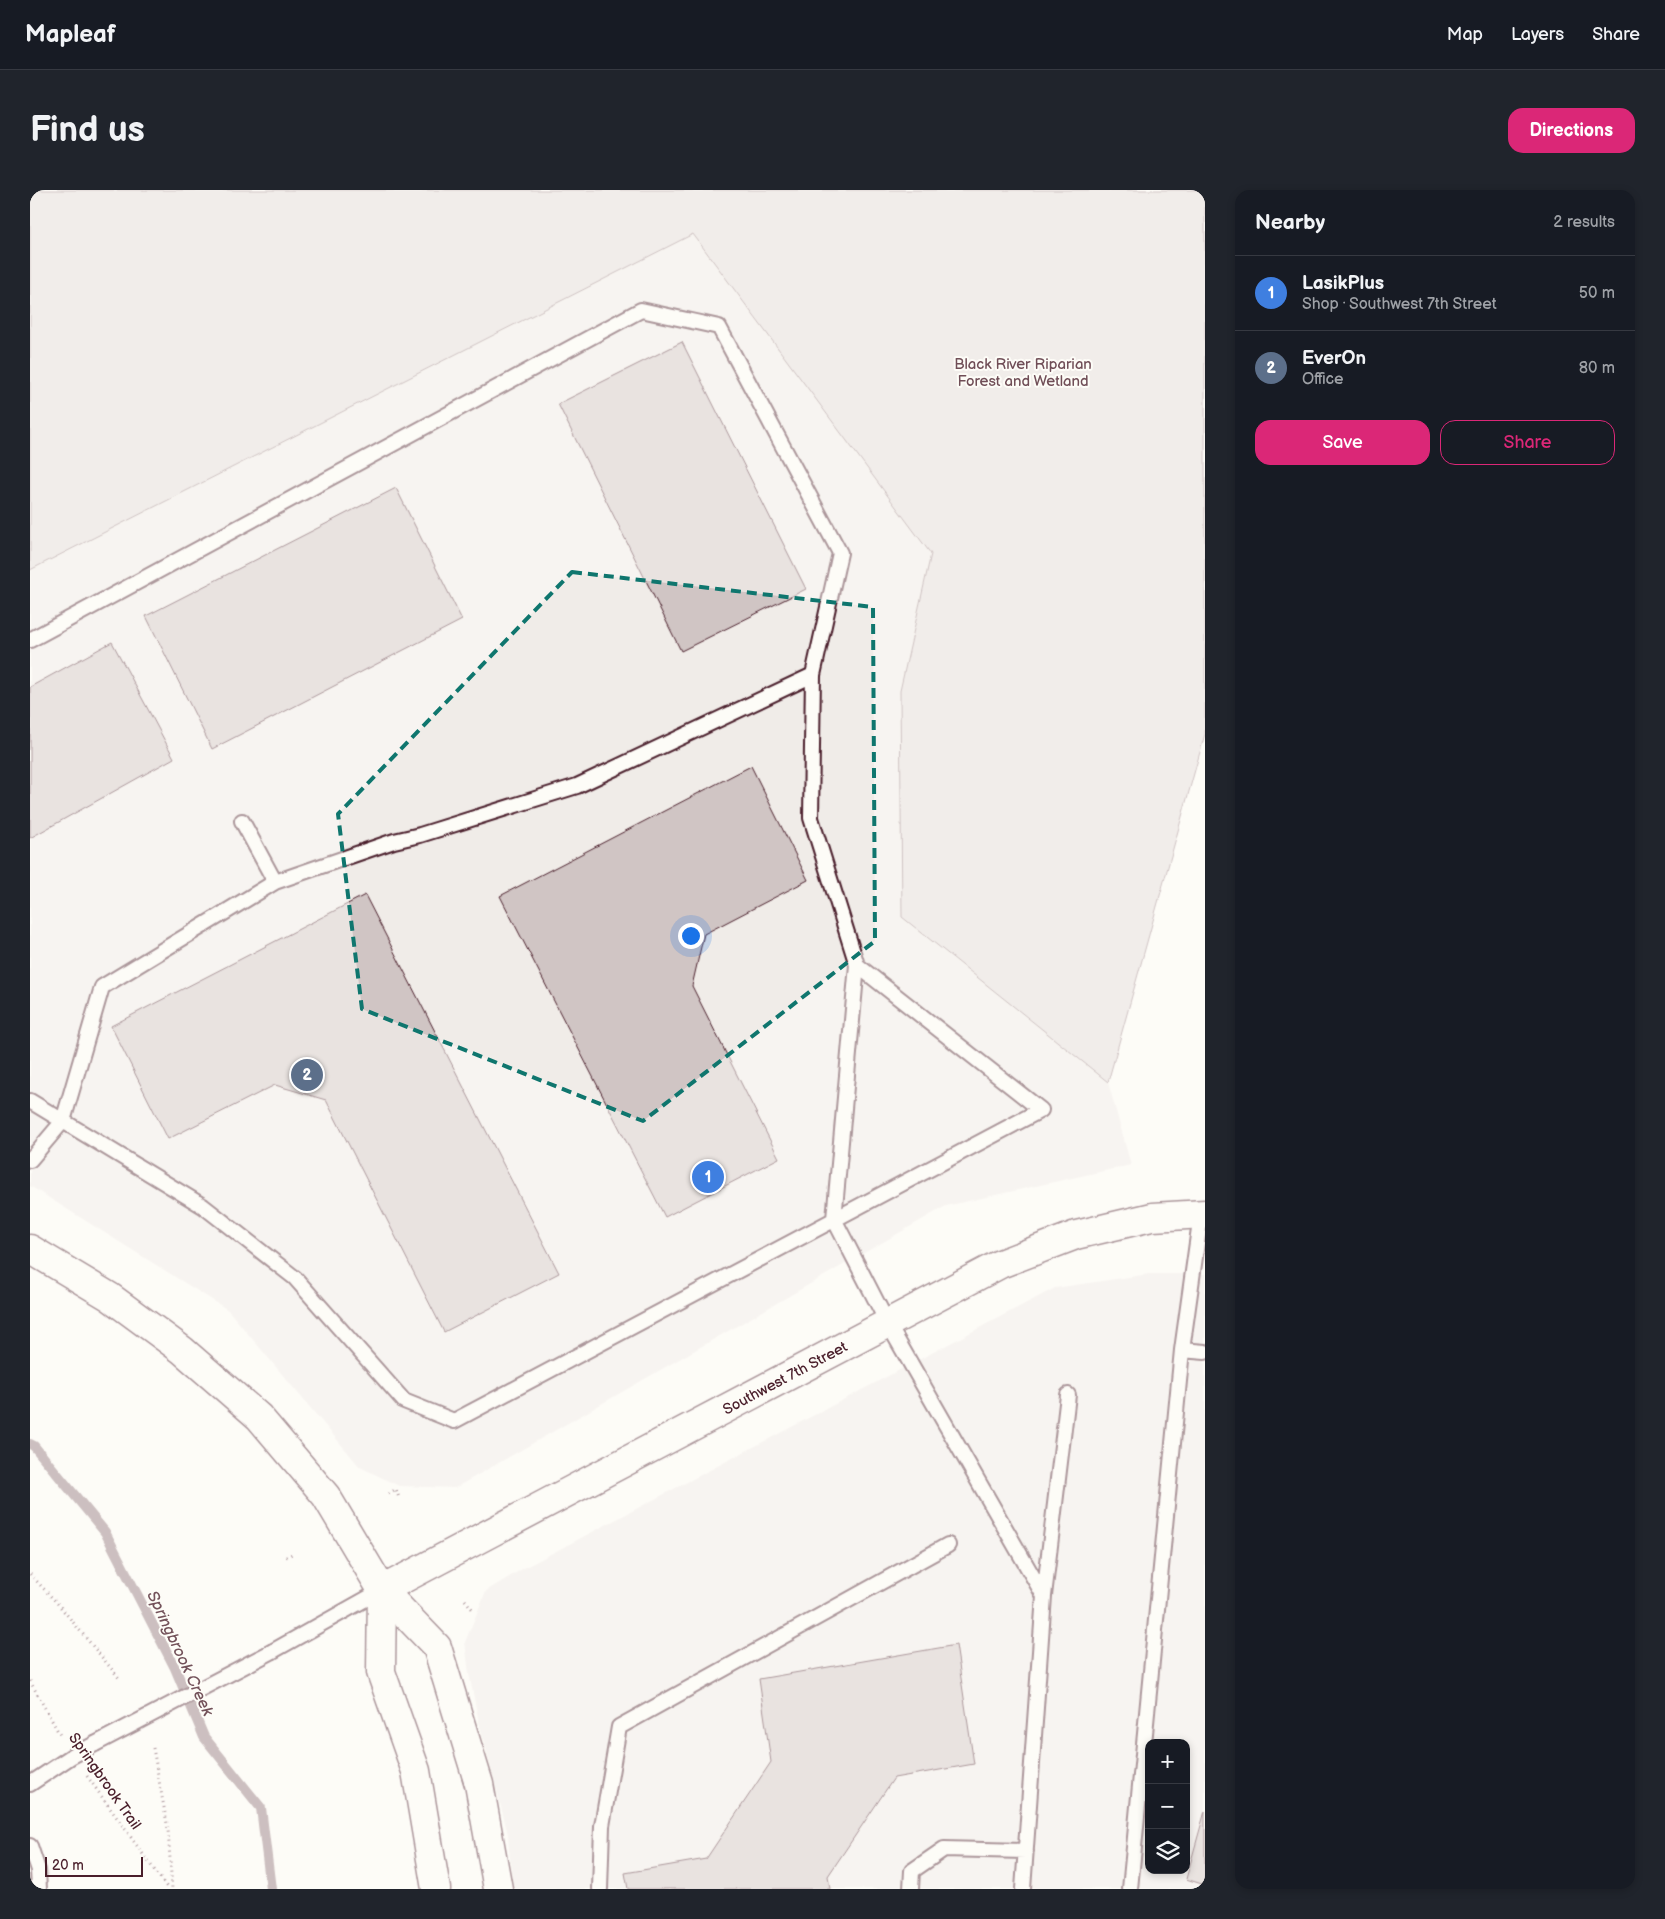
<!DOCTYPE html>
<meta charset="utf-8">
<style>
body{margin:0;font-family:"Balsamiq Sans",sans-serif;background:#20242c;color:#f1f3f6}
.controls{position:absolute;right:15px;bottom:15px;display:grid;overflow:hidden;border-radius:10px;box-shadow:0 2px 8px #0003}
.controls button{width:45px;height:45px;display:grid;place-items:center;padding:0;border:0;border-bottom:1px solid #363941;background:#171b24;color:#f1f3f6;font:25px sans-serif}
.scale{position:absolute;left:15px;bottom:12px;width:98px;box-sizing:border-box;padding-left:5px;border:2px solid #4a1f2b;border-top:0;font-size:14px;line-height:18px;white-space:nowrap;color:#4a1f2b;-webkit-text-stroke:4px #fdfcf7;paint-order:stroke}
.you{position:absolute;left:660px;top:745px;width:18px;height:18px;margin:-12px;border:4px solid #fff;border-radius:50%;background:#1a73e8;box-shadow:0 0 0 8px #1a73e833}
.badge{display:grid;place-items:center;width:32px;height:32px;border-radius:50%;background:#db2777;color:#fff;font-size:16px;font-weight:700}
.pin{position:absolute;translate:-50% -50%;border:2px solid #fff;box-shadow:0 1px 5px #0006}
.list{margin:0;padding:0;list-style:none}
h2{display:flex;justify-content:space-between;align-items:center;height:65px;margin:0;padding:0 20px;font-size:21px}
h2 small{font-size:16px;font-weight:400;color:#9ea1a6}
.list li{display:grid;grid-template-columns:32px 1fr auto;gap:15px;align-items:center;box-sizing:border-box;height:75px;padding:0 20px;border-top:1px solid #363941}
.list b{display:block;font-size:19px;white-space:nowrap}
.list p{margin:0;font-size:16px;white-space:nowrap;color:#9ea1a6}
.list em{font-size:16px;font-style:normal;color:#9ea1a6}
.actions{display:flex;gap:10px;padding:15px 20px}
.actions a{flex:1;padding:11px 0;border:1px solid #db2777;border-radius:15px;text-align:center;font-size:18px;color:#db2777}
.actions .main{background:#db2777;color:#fff}
.icon{flex:none;width:28px;height:28px;fill:none;stroke:currentColor;stroke-width:2;stroke-linecap:round;stroke-linejoin:round}
.map{position:relative;flex:none;width:1175px;height:1699px;overflow:hidden;border-radius:15px}
header{display:flex;align-items:center;gap:30px;box-sizing:border-box;height:70px;padding:0 25px;background:#171b24;border-bottom:1px solid #363941}
header strong{font-size:24px}
nav{display:flex;gap:28px;margin-inline-start:auto;font-size:18px}
.intro{display:flex;align-items:center;justify-content:space-between;box-sizing:border-box;height:120px;padding:0 30px}
h1{margin:0;font-size:35px}
.button{padding:12px 22px;border-radius:15px;background:#db2777;color:#fff;font-size:18px;font-weight:700}
main{display:flex;gap:30px;padding:0 30px}
aside{flex:1;background:#171b24;border-radius:15px;box-shadow:0 2px 8px #0003}
.map>svg:first-child{display:block}
.built{fill:#f0ece8;fill-rule:evenodd}
.green{fill:#e3dcda;stroke:#967e82}
.lines{fill:none;stroke-linecap:round;stroke-linejoin:round}
.stream{stroke:#91777b;stroke-width:10}
.building{fill:#d0c5c4;stroke:#4a1f2b}
.service-casing{stroke:#4a1f2b;stroke-width:18}
.tertiary-casing{stroke:#4a1f2b;stroke-width:31}
.path{stroke:#4a1f2b;stroke-width:3;stroke-dasharray:1 4;stroke-linecap:butt}
.service{stroke:#fdfcf7;stroke-width:14}
.tertiary{stroke:#fdfcf7;stroke-width:28}
.service-bridge-casing{stroke:#4a1f2b;stroke-width:18;stroke-linecap:butt}
.service-bridge{stroke:#fdfcf7;stroke-width:14}
.marked{fill:none;stroke:#0f766e;stroke-width:4;stroke-dasharray:10 6;stroke-linejoin:round}
.labels{text-anchor:middle;stroke-width:4;stroke-linejoin:round;paint-order:stroke}
.park-label{font-size:15px;fill:#704e57;stroke:#fdfcf7}
.street-label{font-size:15px;fill:#4a1f2b;stroke:#fdfcf7}
.water-label{font-size:16px;font-style:italic;fill:#73525a;stroke:#fdfcf7}
</style>
<header>
<strong>Mapleaf</strong>
<nav><a>Map</a><a>Layers</a><a>Share</a></nav>
</header>
<div class="intro"><h1>Find us</h1><a class="button">Directions</a></div>
<main>
<div class="map">
<svg width="1175" height="1699" viewBox="0 0 1175 1699">
<rect width="100%" height="100%" fill="#fdfcf7"/>
<filter id="ink" filterUnits="userSpaceOnUse"><feTurbulence type="fractalNoise" baseFrequency=".02" numOctaves="2"/><feDisplacementMap in="SourceGraphic" scale="10" xChannelSelector="R" yChannelSelector="G"/><feConvolveMatrix kernelMatrix="1 2 1 2 8 2 1 2 1" color-interpolation-filters="sRGB"/></filter>
<g filter="url(#ink)">
<path class="built" d="M663,44l238,320 -31,137 2,226 206,165 23,83 -185,41 -491,282 -56,-2 -39,-19 -132,-157 -198,-124v-616z
M1119,1084h56v615h-693l-4,-55 -28,-107 -11,-53 -4,-32 21,-51 38,-23 531,-280zM1119,1553h37v127h-37z"/>
<path class="green" d="M0,0h1175v544l-97,348 -206,-165 -2,-226 31,-137 -238,-320 -663,336z"/>
<g class="lines">
<path class="stream" d="M0,1254l4,2 71,86 70,136 29,69 57,71 10,81"/>
</g>
<path class="building" d="M652,152l124,247 -125,62 -123,-247z
M366,298l66,132 -250,129 -66,-133z
M82,452l62,116 -144,80v-151z
M721,576l57,114 -104,54 -12,52 87,172 -114,59 -165,-321z
M335,705l194,378 -115,59 -118,-232 -51,-15 -107,54 -57,-113z
M926,1455l18,119 -80,14 -66,98 2,13h-202l-3,-16 81,-14 65,-97 -12,-83z
M1175,1621v74l-19,-6z"/>
<g class="lines">
<defs>
<path id="service" d="M0,450l611,-330 78,17 121,226 -27,122 -2,143 46,147 184,145 -587,311 -50,-20 -109,-123 -92,-72 -173,-105
M212,631l33,61
M827,775l-23,254 54,105 156,272
M0,970l33,-39 39,-134 173,-105 119,-41 26,-6 157,-49 236,-111
M1152,1160l19,-136
M243,1461l109,-61
M0,1594l42,-28 23,-12
M0,1656l8,24 1,19
M570,1699l2,-63 17,-99 329,-182
M881,1699l1,-18 32,-22 82,2
M993,1699l21,-293 24,-201
M1100,1699l52,-539 23,2"/>
<path id="tertiary" d="M0,1059l80,48 72,53 77,67 67,79 56,94 55,57 42,137 19,105
M352,1400l618,-326 76,-29 76,-18 53,-3
M352,1400l-1,82 35,99 20,118"/>
</defs>
<use href="#service" class="service-casing"/>
<use href="#tertiary" class="tertiary-casing"/>
<path class="path" d="M359,1304l7,-5 3,9
M256,1367l6,-3
M0,1384l28,30 61,74
M435,1410l8,10
M0,1491l30,54
M123,1558l15,81 4,60
M57,1586l81,113"/>
<use href="#service" class="service"/>
<use href="#tertiary" class="tertiary"/>
<defs>
<path id="service-bridge" d="M65,1554l178,-93"/>
</defs>
<use href="#service-bridge" class="service-bridge-casing"/>
<use href="#service-bridge" class="service-bridge"/>
</g>
</g>
<path d="M0 0H1175V1699H0ZM542,382l301,35 2,334 -232,180 -281,-112 -24,-195z" fill="#fdfcf7" fill-opacity=".55" fill-rule="evenodd"/>
<path class="marked" d="M542,382l301,35 2,334 -232,180 -281,-112 -24,-195z"/>
<g class="labels">
<g class="park-label">
<text x="993" y="179">Black River Riparian<tspan x="993" dy="17">Forest and Wetland</tspan></text>
</g>
<g class="street-label">
<text transform="translate(755 1188) rotate(-28)" y="5">Southwest 7th Street</text>
<text transform="translate(75 1591) rotate(55)" y="5">Springbrook Trail</text>
</g>
<g class="water-label">
<text transform="translate(151 1463) rotate(65)" y="6">Springbrook Creek</text>
</g>
</g>
</svg>
<div class="controls">
<button>+</button>
<button>−</button>
<button><svg class="icon" aria-label="layers" viewBox="0 0 24 24"><path d="M12 4l9 5-9 5-9-5zM3 14l9 5 9-5"/></svg></button>
</div>
<div class="scale">20 m</div>
<div class="you"></div>
<div class="pin badge" style="left:678px;top:987px;background:#3f7fe0">1</div>
<div class="pin badge" style="left:277px;top:885px;background:#5c6f8a">2</div>
</div>
<aside>
<h2>Nearby<small>2 results</small></h2>
<ul class="list">
<li><span class="badge" style="background:#3f7fe0">1</span><div><b>LasikPlus</b><p>Shop · Southwest 7th Street</p></div><em>50 m</em></li>
<li><span class="badge" style="background:#5c6f8a">2</span><div><b>EverOn</b><p>Office</p></div><em>80 m</em></li>
</ul>
<div class="actions"><a class="main">Save</a><a>Share</a></div>
</aside>
</main>
